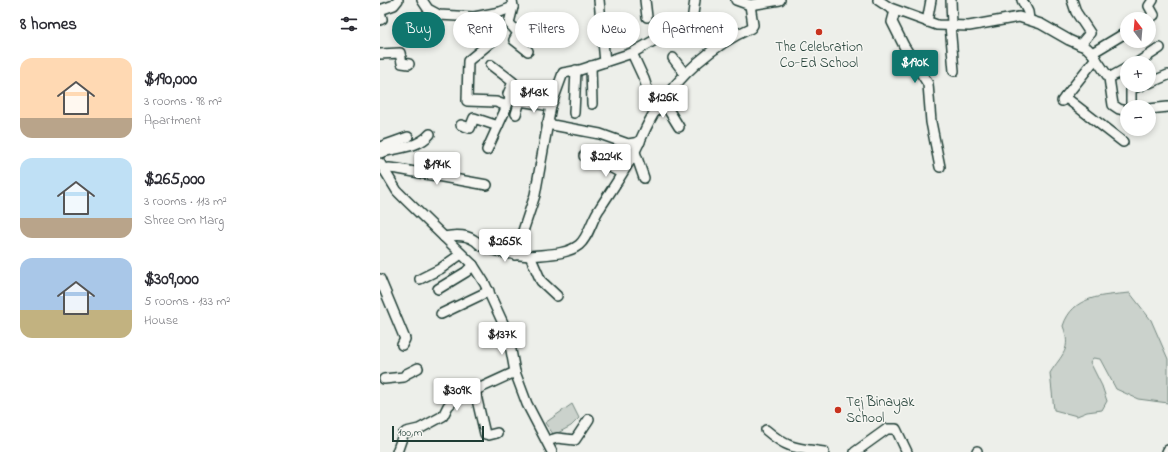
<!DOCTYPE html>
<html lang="en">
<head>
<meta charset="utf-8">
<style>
  :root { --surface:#fff; --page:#f2f2f3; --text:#2b2b33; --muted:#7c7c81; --accent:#0f766e }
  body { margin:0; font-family:"Indie Flower",sans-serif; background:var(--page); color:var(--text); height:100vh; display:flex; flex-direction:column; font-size:15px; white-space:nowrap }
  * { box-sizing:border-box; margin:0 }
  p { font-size:13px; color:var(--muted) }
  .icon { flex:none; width:22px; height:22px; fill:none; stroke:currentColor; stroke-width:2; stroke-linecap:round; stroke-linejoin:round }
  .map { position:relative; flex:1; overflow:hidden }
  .side { display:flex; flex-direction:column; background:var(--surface); width:380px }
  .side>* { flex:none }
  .hud { position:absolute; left:12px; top:12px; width:380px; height:36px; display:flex; gap:8px }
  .needle { width:26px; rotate:344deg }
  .fabs { position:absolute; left:740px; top:12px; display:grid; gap:8px }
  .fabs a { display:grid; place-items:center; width:36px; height:36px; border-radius:50%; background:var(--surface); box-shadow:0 2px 6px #0003; font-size:20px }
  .scale { position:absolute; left:12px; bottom:10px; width:92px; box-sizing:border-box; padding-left:4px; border:2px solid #1f3d34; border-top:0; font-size:11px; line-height:14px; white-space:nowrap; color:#1f3d34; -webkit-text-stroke:3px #f6f6f2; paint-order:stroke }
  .price { position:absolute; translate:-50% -34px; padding:0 9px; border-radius:4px; background:#fff; color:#222; font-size:13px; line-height:26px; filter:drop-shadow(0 1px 2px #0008) }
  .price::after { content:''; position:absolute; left:50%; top:24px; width:12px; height:9px; margin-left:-6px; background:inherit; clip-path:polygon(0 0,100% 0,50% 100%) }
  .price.active { background:var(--accent); color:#fff }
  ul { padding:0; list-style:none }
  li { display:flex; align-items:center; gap:12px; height:100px; padding:0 20px }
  li span { display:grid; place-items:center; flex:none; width:112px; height:80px; border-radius:12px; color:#555 }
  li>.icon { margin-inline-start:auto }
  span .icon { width:48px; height:48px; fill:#fffc; stroke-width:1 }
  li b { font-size:17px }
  h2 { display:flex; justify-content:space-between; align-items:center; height:48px; padding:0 20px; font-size:17px }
  .pill { padding:0 14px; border-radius:18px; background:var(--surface); box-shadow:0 2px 6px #0003; font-size:14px; line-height:36px }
  .pill.active { background:var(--accent); color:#fff }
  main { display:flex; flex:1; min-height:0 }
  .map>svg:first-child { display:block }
  .green { fill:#cbd2cc; stroke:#758880 }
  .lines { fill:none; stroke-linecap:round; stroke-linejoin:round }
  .minor-casing { stroke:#1f3d34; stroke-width:12 }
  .minor { stroke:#f6f6f2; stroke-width:9 }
  .poi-dot { fill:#c8321e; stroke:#f6f6f2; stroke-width:1.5 }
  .labels { text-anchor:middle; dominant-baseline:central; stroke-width:3; stroke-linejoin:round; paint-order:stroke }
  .poi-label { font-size:14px; fill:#1f3d34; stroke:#f6f6f2 }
</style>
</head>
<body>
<main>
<section class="side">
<h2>8 homes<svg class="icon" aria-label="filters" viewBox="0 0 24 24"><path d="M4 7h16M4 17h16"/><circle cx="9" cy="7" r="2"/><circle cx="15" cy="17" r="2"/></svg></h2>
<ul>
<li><span style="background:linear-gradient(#ffd9b3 75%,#b9a48a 0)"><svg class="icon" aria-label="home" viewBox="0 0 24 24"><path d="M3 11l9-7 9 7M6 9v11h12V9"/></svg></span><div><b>$190,000</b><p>3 rooms · 98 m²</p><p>Apartment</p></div></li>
<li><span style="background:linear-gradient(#bfe0f5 75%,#b9a48a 0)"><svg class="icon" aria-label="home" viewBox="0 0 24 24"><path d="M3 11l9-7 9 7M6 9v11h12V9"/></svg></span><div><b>$265,000</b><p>3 rooms · 113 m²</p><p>Shree Om Marg</p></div></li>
<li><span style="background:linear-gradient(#a9c7e8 65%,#c2b280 0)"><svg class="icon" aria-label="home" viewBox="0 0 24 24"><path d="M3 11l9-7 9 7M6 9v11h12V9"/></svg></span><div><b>$309,000</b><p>5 rooms · 133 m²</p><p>House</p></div></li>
</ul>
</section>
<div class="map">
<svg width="788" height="452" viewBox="0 0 788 452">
  <rect width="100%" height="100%" fill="#edefea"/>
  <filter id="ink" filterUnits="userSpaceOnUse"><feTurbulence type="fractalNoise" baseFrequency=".025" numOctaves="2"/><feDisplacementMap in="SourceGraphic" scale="8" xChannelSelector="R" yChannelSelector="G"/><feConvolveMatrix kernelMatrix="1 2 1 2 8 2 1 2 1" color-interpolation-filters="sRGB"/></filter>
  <g filter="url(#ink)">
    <g class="green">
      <path d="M750,293L771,320L788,359V403L758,399L736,389L720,359L713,358L710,362L722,386L727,401L722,410L707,412L697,416L674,410L670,373C682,354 692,350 683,326C693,295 722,296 750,293Z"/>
      <polygon points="192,404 199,418 191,426 174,435 165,423"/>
    </g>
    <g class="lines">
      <g class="minor-casing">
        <g id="minor">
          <polyline points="42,0 48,9 59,15 94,17"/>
          <polyline points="132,0 133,7 129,23 138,33 134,40 148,51"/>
          <polyline points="219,0 225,62"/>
          <polyline points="265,0 267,17"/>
          <polyline points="356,0 370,5 400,0"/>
          <polyline points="498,0 510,8 557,25 589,26 639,17 661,24 689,40 707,48 712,53 729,78 733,105 739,109 747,111"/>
          <polyline points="571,0 572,25"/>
          <polyline points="642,0 648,12 649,19"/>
          <polyline points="692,0 696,12 710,33 700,45"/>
          <polyline points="0,10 14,5 18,0"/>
          <polyline points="515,11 512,22 524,46 548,84 551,122 560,167"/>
          <polyline points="0,12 2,19 0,20"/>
          <polyline points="768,19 774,15 769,6 773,0"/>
          <polyline points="547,22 551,0"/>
          <polyline points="570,25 574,71"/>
          <polyline points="91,33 99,23"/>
          <polyline points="252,53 264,79 275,112"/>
          <polyline points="712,53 747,32"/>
          <polyline points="0,54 20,53 22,63 29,64"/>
          <polyline points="293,58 305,74"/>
          <polyline points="757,63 780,48"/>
          <polyline points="111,65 133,82 128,94 131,98"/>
          <polyline points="211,66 212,104"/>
          <polyline points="729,78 747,68"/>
          <polyline points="769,83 788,75"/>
          <polyline points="685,97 743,142"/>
          <polyline points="140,101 171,106"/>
          <polyline points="283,101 299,127"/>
          <polyline points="682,101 716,58"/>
          <polyline points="128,103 131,98 140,101 136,114"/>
          <polyline points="751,107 751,89 762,85"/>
          <polyline points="769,109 788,107"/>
          <polyline points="194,113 196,70"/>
          <polyline points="167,124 220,134 248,144 260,142"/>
          <polyline points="81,125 90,128 94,118 118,126"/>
          <polyline points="0,147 28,137"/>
          <polyline points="107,150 127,106 116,102 87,101 88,61 116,38 94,17 120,12 133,7"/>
          <polyline points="255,152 264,178"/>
          <path d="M0,153C17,147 37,149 50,134"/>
          <polyline points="204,156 219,161 241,173"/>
          <polyline points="0,163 17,191 26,200 93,265 105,284 128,334 135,372 147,404 172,452"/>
          <polyline points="5,171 9,168 18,169 107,185"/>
          <path d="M64,237C74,235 85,234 94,240C98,242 99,246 104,247C118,252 134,255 150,256L161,281L177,296"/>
          <polyline points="135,255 155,195 171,106 183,73 200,70 252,53 275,40 295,26 307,25 312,21 315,0"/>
          <path d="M150,256C166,254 186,255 199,245C209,237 212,218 220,208C232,189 245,171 255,151C262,138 267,123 276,110C299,76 332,45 371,28L373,25L370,5"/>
          <polyline points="0,279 25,339 22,345"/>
          <polyline points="40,279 60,269 81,254"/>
          <polyline points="58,289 86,272 93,265"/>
          <polyline points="61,314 109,291"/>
          <polyline points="4,379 24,377 26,374 38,368"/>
          <polyline points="95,391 105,434 109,435 117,433"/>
          <path d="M386,430C408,449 416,448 444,452"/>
          <polyline points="167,441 177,438 195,440 209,419"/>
          <polyline points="597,451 597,452"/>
          <polyline points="17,452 23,435 26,432 39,429 63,416 68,406 74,400 135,372"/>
          <polyline points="475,452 507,429 516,429 527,452"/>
          <polyline points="787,452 788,450"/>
        </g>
      </g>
      <use href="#minor" class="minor"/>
    </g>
  </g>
  <g class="poi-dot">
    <circle cx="439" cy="32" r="4"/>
    <circle cx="458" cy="410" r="4"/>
  </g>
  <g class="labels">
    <g class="poi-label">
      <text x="439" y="47">The Celebration<tspan x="439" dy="16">Co-Ed School</tspan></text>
      <text x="466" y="402" text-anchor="start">Tej Binayak<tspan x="466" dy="16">School</tspan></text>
    </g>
  </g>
</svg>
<div class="fabs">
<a><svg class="needle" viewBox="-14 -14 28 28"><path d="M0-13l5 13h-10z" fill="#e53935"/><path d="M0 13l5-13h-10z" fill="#7c7c81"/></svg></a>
<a>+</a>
<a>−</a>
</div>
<div class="scale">100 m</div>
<b class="price active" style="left:535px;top:84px">$190K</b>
<b class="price" style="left:154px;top:114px">$143K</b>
<b class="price" style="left:283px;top:119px">$126K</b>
<b class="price" style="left:226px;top:178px">$224K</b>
<b class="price" style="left:57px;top:186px">$194K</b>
<b class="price" style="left:125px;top:263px">$265K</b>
<b class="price" style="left:122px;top:356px">$137K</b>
<b class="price" style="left:77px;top:412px">$309K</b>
<div class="hud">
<a class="pill active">Buy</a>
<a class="pill">Rent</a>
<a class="pill">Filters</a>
<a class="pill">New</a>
<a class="pill">Apartment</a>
</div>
</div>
</main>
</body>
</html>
